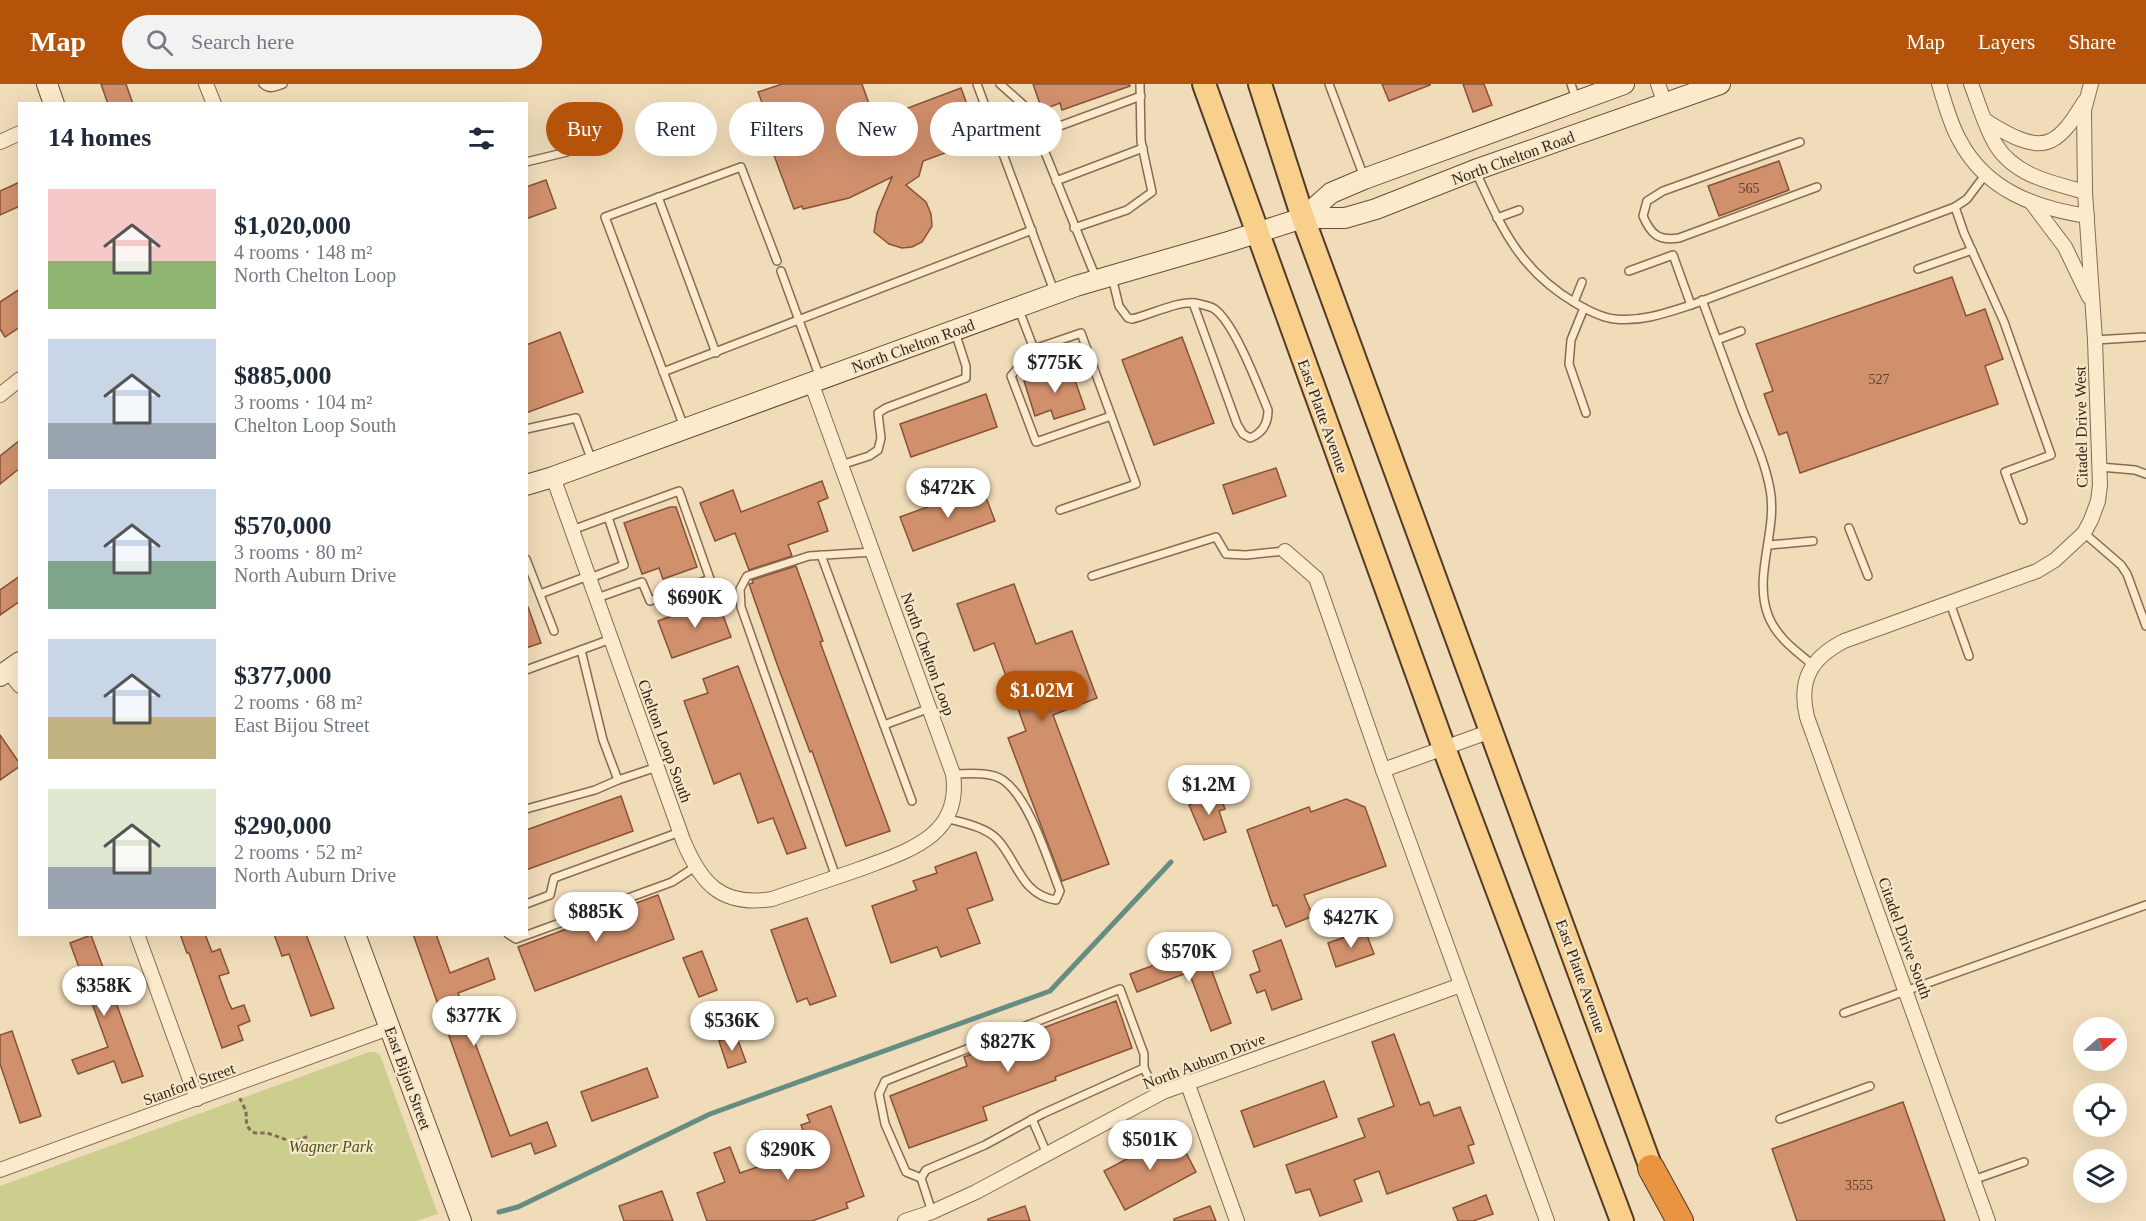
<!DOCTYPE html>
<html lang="en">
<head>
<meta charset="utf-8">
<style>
  :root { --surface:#fff; --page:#f2f2f3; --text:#1f2937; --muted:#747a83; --accent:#b45309 }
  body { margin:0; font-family:Georgia,serif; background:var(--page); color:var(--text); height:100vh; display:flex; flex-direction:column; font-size:22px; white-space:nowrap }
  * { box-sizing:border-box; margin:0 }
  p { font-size:20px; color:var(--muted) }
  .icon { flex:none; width:33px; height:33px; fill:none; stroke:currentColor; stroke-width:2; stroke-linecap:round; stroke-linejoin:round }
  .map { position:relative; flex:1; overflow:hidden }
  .drawer { position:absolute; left:18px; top:18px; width:510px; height:834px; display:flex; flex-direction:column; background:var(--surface); border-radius:0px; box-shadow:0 6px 24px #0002 }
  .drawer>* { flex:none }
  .top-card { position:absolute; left:546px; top:18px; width:570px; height:54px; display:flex; gap:12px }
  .needle { width:39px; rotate:70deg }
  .fabs { position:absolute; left:2073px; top:933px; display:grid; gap:12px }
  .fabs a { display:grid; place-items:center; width:54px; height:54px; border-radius:50%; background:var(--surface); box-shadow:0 6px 24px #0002; font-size:30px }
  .price { position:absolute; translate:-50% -51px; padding:0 14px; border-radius:21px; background:#fff; color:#222; font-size:20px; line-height:39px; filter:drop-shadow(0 2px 3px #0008) }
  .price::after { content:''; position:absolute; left:50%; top:36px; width:18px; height:14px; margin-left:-9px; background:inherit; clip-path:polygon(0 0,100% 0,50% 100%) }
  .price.current { background:var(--accent); color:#fff }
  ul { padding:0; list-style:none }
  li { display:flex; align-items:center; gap:18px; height:150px; padding:0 30px }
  li span { display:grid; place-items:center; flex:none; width:168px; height:120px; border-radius:0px; color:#555 }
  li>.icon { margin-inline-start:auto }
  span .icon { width:72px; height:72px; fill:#fffc; stroke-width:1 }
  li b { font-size:26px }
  h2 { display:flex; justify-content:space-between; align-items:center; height:72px; padding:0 30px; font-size:26px }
  .pill { padding:0 21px; border-radius:27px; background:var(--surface); box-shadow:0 6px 24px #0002; font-size:21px; line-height:54px }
  .pill.current { background:var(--accent); color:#fff }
  header { display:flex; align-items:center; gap:36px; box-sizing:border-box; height:84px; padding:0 30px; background:var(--accent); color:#fff }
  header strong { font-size:28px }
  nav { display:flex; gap:33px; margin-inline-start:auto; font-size:21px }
  .search { width:420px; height:54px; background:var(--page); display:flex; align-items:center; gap:15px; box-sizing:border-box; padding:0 21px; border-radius:33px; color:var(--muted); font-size:22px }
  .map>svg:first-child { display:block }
  .green { fill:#cbce8d }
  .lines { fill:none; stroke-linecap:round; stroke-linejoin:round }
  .stream { stroke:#668d81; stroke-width:5 }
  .building { fill:#d1906c; stroke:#885237; stroke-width:1.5 }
  .lane-casing { stroke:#876c53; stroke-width:10 }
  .street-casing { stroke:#876c53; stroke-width:16 }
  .secondary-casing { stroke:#694d36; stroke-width:22 }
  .primary-casing { stroke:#543a28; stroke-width:26 }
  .highway-casing { stroke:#543a28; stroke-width:28 }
  .path { stroke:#876c53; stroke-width:3; stroke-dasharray:4.5 3; stroke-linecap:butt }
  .lane { stroke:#fbeacc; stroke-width:7 }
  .street { stroke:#fbeacc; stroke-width:14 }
  .secondary { stroke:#fbeacc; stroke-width:20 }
  .primary { stroke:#f8d08c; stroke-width:22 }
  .highway { stroke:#e89441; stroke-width:26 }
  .labels { text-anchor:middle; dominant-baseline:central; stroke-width:4.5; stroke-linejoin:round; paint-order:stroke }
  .number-label { font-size:14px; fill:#5c402e }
  .street-label { font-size:16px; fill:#352519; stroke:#f7e7c9 }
  .park-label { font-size:16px; font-style:italic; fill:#49531e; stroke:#f7e7c9 }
</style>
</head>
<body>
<header>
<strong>Map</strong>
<div class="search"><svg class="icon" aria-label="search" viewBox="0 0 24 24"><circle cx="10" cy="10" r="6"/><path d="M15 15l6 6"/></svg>Search here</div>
<nav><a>Map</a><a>Layers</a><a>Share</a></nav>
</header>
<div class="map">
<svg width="2146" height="1137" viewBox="0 0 2146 1137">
  <rect width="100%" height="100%" fill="#f0dcb9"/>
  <polygon class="green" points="369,968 375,968 380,971 438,1130 416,1137 0,1137 0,1102"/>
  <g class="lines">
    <polyline class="stream" points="499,1128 518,1123 710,1030 1050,907 1171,778"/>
  </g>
  <g class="building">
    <polygon points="101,0 126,0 133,20 108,20"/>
    <polygon points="782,0 862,0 873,31 884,33 961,4 980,56 923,77 919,92 906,101 926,118 931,130 932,142 922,158 912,163 902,164 889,160 874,148 877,129 892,93 849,114 803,125 802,122 794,125 772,66 768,68 757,39 768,35 758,8"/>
    <polygon points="1033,0 1129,0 1130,2 1062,26 1060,19 1042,26"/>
    <polygon points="1382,0 1430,0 1430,1 1389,17"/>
    <polygon points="1463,0 1484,0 1492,21 1473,28"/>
    <polygon points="1779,77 1789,106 1719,132 1708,102"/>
    <polygon points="546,96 556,124 526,135 526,103"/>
    <polygon points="20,98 20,122 0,131 0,107"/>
    <polygon points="1952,193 1966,232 1985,225 2003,275 1985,282 1998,320 1800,389 1787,348 1779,351 1764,310 1773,307 1756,260"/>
    <polygon points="20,205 20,243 5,253 0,245 0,218"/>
    <polygon points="560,248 583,308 526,329 526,261"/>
    <polygon points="1182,253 1214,339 1154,361 1122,276"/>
    <polygon points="1070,282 1085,325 1054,335 1051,326 1035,332 1024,297"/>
    <polygon points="986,310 997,343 911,373 900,340"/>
    <polygon points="20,356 20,384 0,400 0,372"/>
    <polygon points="1276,384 1286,412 1233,430 1223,401"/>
    <polygon points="822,397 828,414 818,418 828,447 788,461 792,472 749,486 735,449 715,457 700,419 733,406 741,428"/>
    <polygon points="982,403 995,437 913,467 900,433"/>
    <polygon points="670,423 676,423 697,483 663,495 659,484 642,490 624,439"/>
    <polygon points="796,482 823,557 820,558 890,747 846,762 812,667 810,668 777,580 749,500 753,499 752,496"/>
    <polygon points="20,492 20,517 0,531 0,506"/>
    <polygon points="1014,500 1036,560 1072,547 1097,614 1053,631 1109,780 1062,797 1008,654 1026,647 994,559 974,567 957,520"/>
    <polygon points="717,515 731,553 672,574 658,537"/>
    <polygon points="526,523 528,523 541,559 526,564"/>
    <polygon points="738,582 806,764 787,770 773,734 758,739 740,689 714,700 684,617 708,609 703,595"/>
    <polygon points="0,651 20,680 20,682 0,696"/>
    <polygon points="1219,709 1225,725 1219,727 1226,748 1204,756 1189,721"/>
    <polygon points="621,712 633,747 526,786 526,746"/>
    <polygon points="1346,715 1365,723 1386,782 1304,811 1313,832 1286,843 1277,821 1273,822 1247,746 1309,723 1311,728"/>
    <polygon points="976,768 993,816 967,825 980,859 941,873 937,863 891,879 872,822 917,806 913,797 937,789 935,783"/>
    <polygon points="658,811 674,855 535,907 518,863"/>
    <polygon points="807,834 836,912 810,921 807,914 797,918 771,846"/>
    <polygon points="1365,846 1374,870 1336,883 1328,859"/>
    <polygon points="180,850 205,850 212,868 220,865 229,889 219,892 228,917 232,925 244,921 250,937 238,942 243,956 222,964 189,869 187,869"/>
    <polygon points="274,850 306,850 334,924 311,932 289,870 282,872"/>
    <polygon points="413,850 436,850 450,889 488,874 495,895 458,909 465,926 463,927 510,1052 547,1038 556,1062 535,1070 531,1059 492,1073"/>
    <polygon points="91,851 143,992 122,999 114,977 78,990 72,976 108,963 70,859"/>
    <polygon points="1281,856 1302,915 1272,926 1265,906 1257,909 1250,891 1260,887 1253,867"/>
    <polygon points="1203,863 1231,939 1211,947 1189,888 1137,908 1130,890"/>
    <polygon points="702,867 717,906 699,913 683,874"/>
    <polygon points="1116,917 1132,964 1055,993 1056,996 983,1023 987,1036 909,1064 890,1012 967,982 964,973"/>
    <polygon points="12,947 41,1032 20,1039 0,980 0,951"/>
    <polygon points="1394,950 1420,1021 1429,1018 1434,1032 1460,1023 1474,1060 1468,1062 1474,1079 1387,1110 1379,1087 1354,1096 1362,1117 1320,1132 1310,1105 1296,1109 1286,1081 1365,1053 1358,1035 1394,1022 1372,958"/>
    <polygon points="736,951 746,978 728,984 719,957"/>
    <polygon points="647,984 658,1013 592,1037 581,1008"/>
    <polygon points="1324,997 1337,1033 1254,1063 1241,1027"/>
    <polygon points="1903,1018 1945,1137 1797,1137 1772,1065"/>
    <polygon points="831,1022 864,1112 846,1119 848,1124 812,1137 707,1137 697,1109 725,1098 714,1069 730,1063 740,1089 810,1065 801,1041 810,1038 807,1031"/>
    <polygon points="1176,1049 1196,1088 1125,1126 1104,1087"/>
    <polygon points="662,1107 673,1137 624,1137 619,1122"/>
    <polygon points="1486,1111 1493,1130 1473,1137 1458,1137 1453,1124"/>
    <polygon points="1025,1122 1030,1137 988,1137 988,1135"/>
    <polygon points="1210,1122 1216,1137 1174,1137 1174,1135"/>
  </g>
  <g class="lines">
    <g class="lane-casing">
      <g id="lane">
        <path d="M263,0C270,6 275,3 283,0"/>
        <polyline points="977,0 1054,207"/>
        <polyline points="1000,0 1027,24 1096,194"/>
        <polyline points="1329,0 1364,93"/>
        <polyline points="1571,0 1576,15"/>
        <polyline points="1038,50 1141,12"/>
        <path d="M1800,58L1663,107L1647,117L1643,132C1651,151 1659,157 1679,154L1817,103"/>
        <polyline points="526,78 567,68"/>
        <path d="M1476,88C1502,145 1520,187 1577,220C1589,227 1602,234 1615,235C1641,238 1666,229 1691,221L1955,123"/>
        <polyline points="1985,91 1967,115 1955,123 1964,149 2004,238 2051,371 2005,388 2023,436"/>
        <polyline points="1056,97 1143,64"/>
        <polyline points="658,113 716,269"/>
        <polyline points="1497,134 1519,126"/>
        <polyline points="1074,144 1127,126 1152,108 1141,57 1140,0"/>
        <polyline points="1918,185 1972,166"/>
        <polyline points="781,187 820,294"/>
        <polyline points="1629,187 1673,171 1691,221"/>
        <path d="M1112,193L1119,222L1128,234L1132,235C1150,231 1177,217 1195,219C1200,220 1208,222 1213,224C1234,237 1258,302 1268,326C1268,339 1263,349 1250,354L1243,350L1237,340L1193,219"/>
        <path d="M1702,216C1716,253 1729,290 1743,327C1753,352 1765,378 1770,405C1778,446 1753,491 1768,531C1776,553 1796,567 1813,581"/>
        <polyline points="1574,218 1582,198"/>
        <polyline points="1584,224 1571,256 1569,280 1586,329"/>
        <polyline points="1019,226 1034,265 1081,249 1136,400 1060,426"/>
        <polyline points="1717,256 1741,247"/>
        <polyline points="2095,256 2144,253"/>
        <polyline points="1034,265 1011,292 1036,358 1111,332"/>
        <polyline points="663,288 1032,146"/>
        <polyline points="684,343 605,133 741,83 777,177"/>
        <polyline points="526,345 576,334 592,377"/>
        <polyline points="841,381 869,372 878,366 881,354 878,329 886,324 966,294 966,282 955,248"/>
        <polyline points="2100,383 2135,386 2146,390"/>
        <polyline points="1849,444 1868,492"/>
        <polyline points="572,446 679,407 710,495 650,517 642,498 597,514"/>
        <polyline points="2084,449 2121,481 2127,490 2146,542"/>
        <polyline points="1769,461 1813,457"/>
        <polyline points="821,471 912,717"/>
        <polyline points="526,475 554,547"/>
        <polyline points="1092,492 1216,453 1226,470 1246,471 1285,467"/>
        <polyline points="590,494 624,481 608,433"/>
        <polyline points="540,510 588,492"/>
        <polyline points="1950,519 1969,572"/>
        <polyline points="611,555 581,566 603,656 618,696 657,683"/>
        <polyline points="526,586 581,566"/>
        <polyline points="884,641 930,624"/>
        <polyline points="526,725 595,706 618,696"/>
        <path d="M946,734C962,739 984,742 997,755C1017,776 1021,811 1056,816L1060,807C1048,777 1030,715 1003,696C990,687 968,690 953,690"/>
        <polyline points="836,793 741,523 740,505 747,492 809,472 873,468"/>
        <polyline points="526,820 550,811 554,794 680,748"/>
        <polyline points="508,850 516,855 672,798 695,783"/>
        <polyline points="1844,929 2146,821"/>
        <polyline points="1032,1035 1047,1070"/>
        <polyline points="1780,1035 1870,1002"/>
        <polyline points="921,1094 906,1088 885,1040 879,1010 885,997 1120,905 1144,970 1144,984"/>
        <polyline points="1973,1096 2024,1078"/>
        <polyline points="932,1128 921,1094 926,1086 985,1061 1042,1030 1144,984 1157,1011"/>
      </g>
    </g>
    <g class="street-casing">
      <g id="street">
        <polyline points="206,0 214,20"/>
        <polyline points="1658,0 1665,20"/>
        <path d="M1939,0C1945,19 1950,40 1960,57C1986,106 2035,124 2087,132"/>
        <path d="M1971,0C1979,20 1985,43 1996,61C2015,92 2053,99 2085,108"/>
        <path d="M1986,37C2002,47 2033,67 2052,56C2067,48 2076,30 2085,17"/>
        <polyline points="0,58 20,49"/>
        <polyline points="2031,118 2065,163 2089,213"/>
        <polyline points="0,311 20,295"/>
        <path d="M553,393L683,756C701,800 722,823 772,815C801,805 831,795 860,785C907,767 962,753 953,690L811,298"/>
        <polyline points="1285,467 1316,494 1383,686 1491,647"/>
        <polyline points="8,587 20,602"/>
        <polyline points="1383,686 1547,1137"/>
        <polyline points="137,850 197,1015"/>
        <polyline points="1187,998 1237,1137"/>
        <polyline points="0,1086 389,944"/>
        <polyline points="905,1137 932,1128 976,1108 1163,1008 1461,901"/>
        <path d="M1988,1137L1807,633C1798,596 1811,574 1844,557L2037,487L2055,476L2084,449L2091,436L2098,417L2100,401L2095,256L2085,108L2084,26L2091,0"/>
      </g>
    </g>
    <g class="secondary-casing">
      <g id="secondary">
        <polyline points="47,0 54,20"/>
        <polyline points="1303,134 1331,109 1364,95 1624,0"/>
        <polyline points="526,401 553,393 1076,202 1228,158 1303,134 1345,134 1376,125 1475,86 1720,0"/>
        <polyline points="0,592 20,578"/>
        <polyline points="355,850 461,1137"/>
      </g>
    </g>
    <g class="primary-casing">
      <g id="primary">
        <polyline points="1204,0 1444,664 1622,1137"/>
        <polyline points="1260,0 1303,134 1651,1084"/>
      </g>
    </g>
    <g class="highway-casing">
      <polyline id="highway" points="1651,1084 1680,1137"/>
    </g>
    <path class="path" d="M240,1014C241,1018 245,1024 246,1028C247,1038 244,1043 255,1049H267L293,1058L309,1052"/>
    <use href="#lane" class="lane"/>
    <use href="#street" class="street"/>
    <use href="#secondary" class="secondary"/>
    <use href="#primary" class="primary"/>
    <use href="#highway" class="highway"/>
  </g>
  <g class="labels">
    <g class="number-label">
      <text x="1749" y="104">565</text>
      <text x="1879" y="295">527</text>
      <text x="1859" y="1101">3555</text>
    </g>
    <g class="street-label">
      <text transform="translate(1513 74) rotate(-20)">North Chelton Road</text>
      <text transform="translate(913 262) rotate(-20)">North Chelton Road</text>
      <text transform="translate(1323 332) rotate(70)">East Platte Avenue</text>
      <text transform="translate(2081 343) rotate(-91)">Citadel Drive West</text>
      <text transform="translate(928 570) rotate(70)">North Chelton Loop</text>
      <text transform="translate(665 657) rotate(70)">Chelton Loop South</text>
      <text transform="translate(1905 854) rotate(70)">Citadel Drive South</text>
      <text transform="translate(1581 892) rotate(70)">East Platte Avenue</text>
      <text transform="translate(1204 977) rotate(-21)">North Auburn Drive</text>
      <text transform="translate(408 994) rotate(70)">East Bijou Street</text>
      <text transform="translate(189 1000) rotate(-20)">Stanford Street</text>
    </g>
    <g class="park-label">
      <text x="331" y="1062">Wagner Park</text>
    </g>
  </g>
</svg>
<div class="fabs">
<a><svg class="needle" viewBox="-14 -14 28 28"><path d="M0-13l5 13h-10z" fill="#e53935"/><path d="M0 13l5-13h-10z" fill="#747a83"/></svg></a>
<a><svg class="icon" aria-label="locate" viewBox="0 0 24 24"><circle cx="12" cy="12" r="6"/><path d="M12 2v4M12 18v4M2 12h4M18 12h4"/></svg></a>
<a><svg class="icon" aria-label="layers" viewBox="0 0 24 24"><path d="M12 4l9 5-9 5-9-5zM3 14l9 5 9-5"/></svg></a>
</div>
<b class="price" style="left:1055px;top:310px">$775K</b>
<b class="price" style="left:948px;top:435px">$472K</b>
<b class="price" style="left:695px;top:545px">$690K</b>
<b class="price current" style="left:1042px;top:638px">$1.02M</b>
<b class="price" style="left:1209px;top:732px">$1.2M</b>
<b class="price" style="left:596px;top:859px">$885K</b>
<b class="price" style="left:1351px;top:865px">$427K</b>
<b class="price" style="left:1189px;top:899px">$570K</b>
<b class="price" style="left:104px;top:933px">$358K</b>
<b class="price" style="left:474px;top:963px">$377K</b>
<b class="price" style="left:732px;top:968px">$536K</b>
<b class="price" style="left:1008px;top:989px">$827K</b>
<b class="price" style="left:1150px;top:1087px">$501K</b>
<b class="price" style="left:788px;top:1097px">$290K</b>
<div class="top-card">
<a class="pill current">Buy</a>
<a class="pill">Rent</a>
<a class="pill">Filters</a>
<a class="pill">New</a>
<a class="pill">Apartment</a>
</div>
<section class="drawer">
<h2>14 homes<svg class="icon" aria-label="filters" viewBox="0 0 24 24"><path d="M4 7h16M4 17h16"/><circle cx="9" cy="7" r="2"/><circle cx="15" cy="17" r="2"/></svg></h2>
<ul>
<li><span style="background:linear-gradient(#f6c9c9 60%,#8fb573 0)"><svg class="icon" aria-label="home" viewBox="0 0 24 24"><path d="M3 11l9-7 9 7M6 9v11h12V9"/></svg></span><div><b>$1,020,000</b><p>4 rooms · 148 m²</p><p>North Chelton Loop</p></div></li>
<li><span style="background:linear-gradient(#c9d6e8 70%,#9aa5b1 0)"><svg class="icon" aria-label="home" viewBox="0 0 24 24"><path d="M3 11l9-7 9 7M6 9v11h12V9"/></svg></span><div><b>$885,000</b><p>3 rooms · 104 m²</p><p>Chelton Loop South</p></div></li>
<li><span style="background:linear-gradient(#c9d6e8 60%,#7fa58c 0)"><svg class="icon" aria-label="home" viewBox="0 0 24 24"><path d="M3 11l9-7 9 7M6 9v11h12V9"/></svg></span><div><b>$570,000</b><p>3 rooms · 80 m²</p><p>North Auburn Drive</p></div></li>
<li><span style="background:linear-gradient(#c9d6e8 65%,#c2b280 0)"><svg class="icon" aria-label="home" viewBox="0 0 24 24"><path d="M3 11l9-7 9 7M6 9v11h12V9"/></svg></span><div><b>$377,000</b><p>2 rooms · 68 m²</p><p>East Bijou Street</p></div></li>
<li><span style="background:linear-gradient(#dfe7d0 65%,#9aa5b1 0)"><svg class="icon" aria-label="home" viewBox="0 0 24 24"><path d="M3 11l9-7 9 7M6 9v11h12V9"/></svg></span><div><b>$290,000</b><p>2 rooms · 52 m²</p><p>North Auburn Drive</p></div></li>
</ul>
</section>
</div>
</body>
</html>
